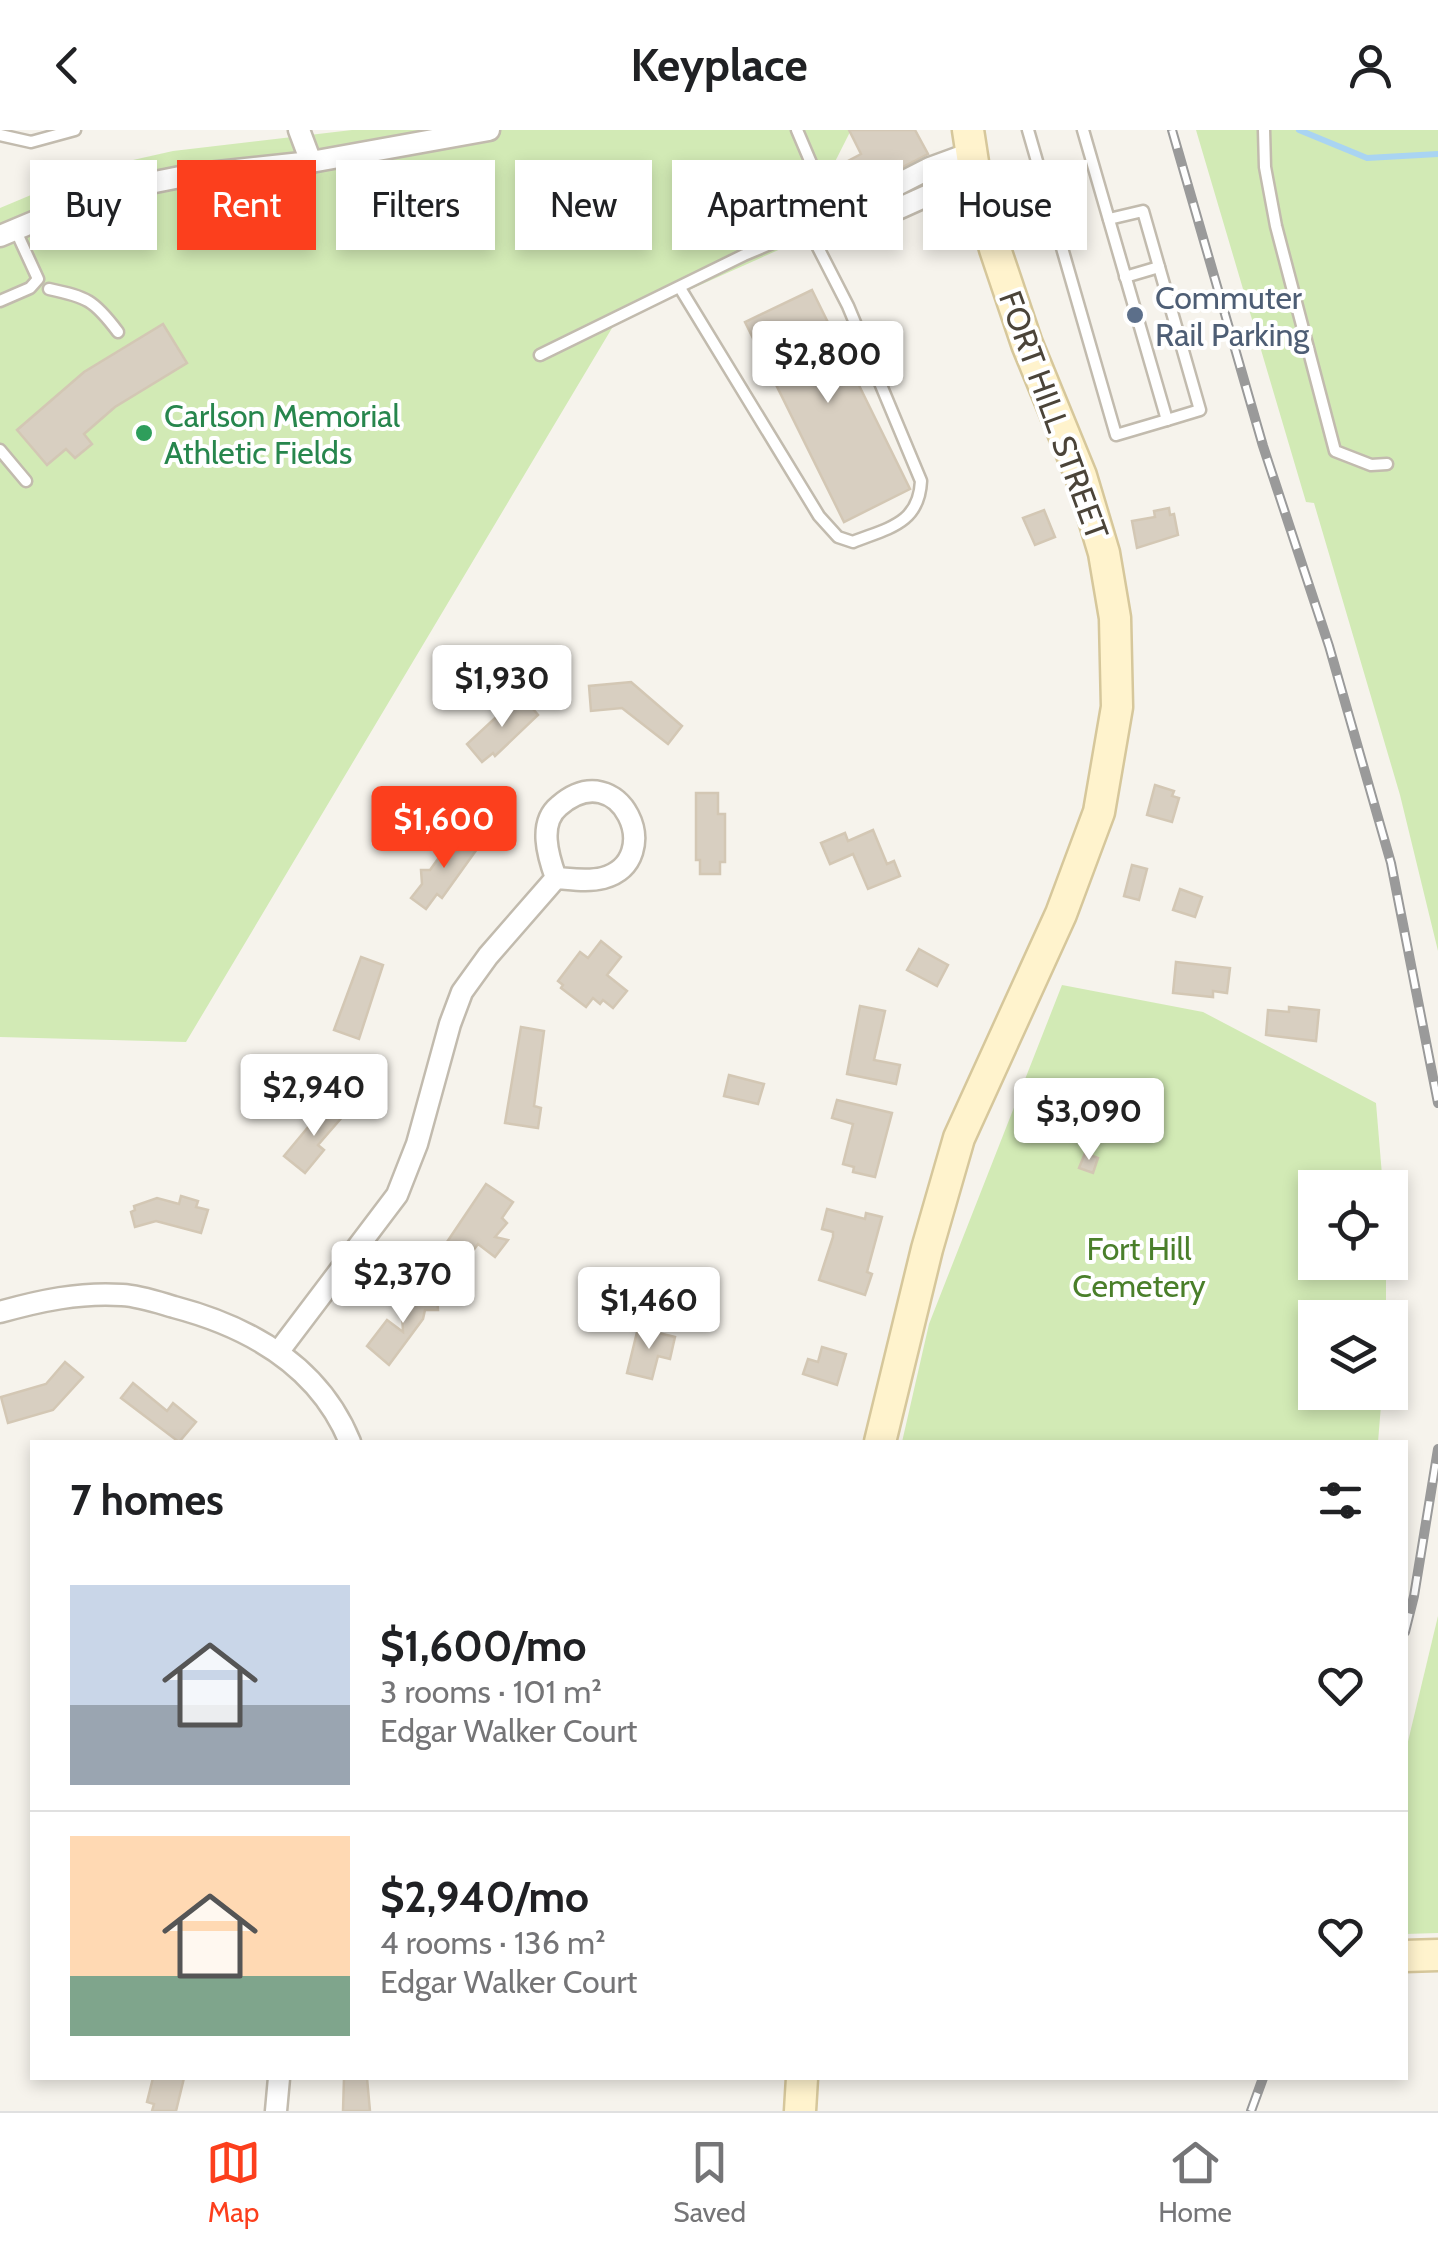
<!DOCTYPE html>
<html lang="en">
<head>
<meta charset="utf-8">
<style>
  :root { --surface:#fff; --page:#f6f6f6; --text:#202124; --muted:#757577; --line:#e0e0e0; --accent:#fc3f1d }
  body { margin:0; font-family:Cabin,sans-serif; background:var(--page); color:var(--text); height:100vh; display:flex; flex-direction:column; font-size:38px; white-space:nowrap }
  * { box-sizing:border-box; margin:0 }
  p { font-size:32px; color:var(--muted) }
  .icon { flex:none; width:55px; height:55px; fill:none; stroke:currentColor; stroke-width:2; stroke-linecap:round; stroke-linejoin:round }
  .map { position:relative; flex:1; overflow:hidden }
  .side { position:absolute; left:30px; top:1310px; width:1378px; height:640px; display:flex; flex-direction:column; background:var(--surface); border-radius:0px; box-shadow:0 5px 15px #0003 }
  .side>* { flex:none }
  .hud { position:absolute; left:30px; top:30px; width:1380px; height:90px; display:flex; gap:20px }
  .tools { position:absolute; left:1298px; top:1040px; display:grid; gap:20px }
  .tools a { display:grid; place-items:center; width:110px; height:110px; border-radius:0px; background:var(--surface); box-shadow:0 5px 15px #0003; font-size:50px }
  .price { position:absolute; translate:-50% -85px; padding:0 22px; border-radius:10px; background:#fff; color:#222; font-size:32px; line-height:65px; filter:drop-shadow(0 2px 5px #0008) }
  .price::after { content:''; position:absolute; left:50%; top:60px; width:30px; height:22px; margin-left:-15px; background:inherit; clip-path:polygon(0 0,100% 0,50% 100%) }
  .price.active { background:var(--accent); color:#fff }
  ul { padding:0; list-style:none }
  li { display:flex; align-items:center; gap:30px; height:250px; padding:0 40px }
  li+li { border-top:2px solid var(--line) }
  li span { display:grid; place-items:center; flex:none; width:280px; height:200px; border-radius:0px; color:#555 }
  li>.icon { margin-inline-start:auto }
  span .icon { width:120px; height:120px; fill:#fffc; stroke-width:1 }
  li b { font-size:42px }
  h2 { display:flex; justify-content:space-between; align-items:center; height:120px; padding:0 40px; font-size:42px }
  .pill { padding:0 35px; border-radius:0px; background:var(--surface); box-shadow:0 5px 15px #0003; font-size:35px; line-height:90px }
  .pill.active { background:var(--accent); color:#fff }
  header { display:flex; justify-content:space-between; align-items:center; height:130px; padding:0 40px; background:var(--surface); font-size:45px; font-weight:700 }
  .dock { display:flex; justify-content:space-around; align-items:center; height:140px; border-top:2px solid var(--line); background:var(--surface); font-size:28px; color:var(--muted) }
  .dock a { display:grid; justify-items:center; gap:5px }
  .dock .active { color:var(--accent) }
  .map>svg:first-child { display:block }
  .green { fill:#d2eab5 }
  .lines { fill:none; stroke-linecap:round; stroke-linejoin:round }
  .stream { stroke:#a9d4f2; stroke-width:6 }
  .building { fill:#d8cfc1; stroke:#d3c7b4; stroke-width:2.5 }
  .lane-casing { stroke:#c2bbae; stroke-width:15 }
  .street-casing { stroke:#c2bbae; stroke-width:25 }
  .secondary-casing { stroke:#d6c79b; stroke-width:35 }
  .lane { stroke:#fff; stroke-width:10 }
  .street { stroke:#fff; stroke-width:20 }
  .secondary { stroke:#fff3cd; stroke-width:30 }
  .rail-casing { stroke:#9a9a9a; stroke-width:10 }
  .rail { stroke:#fff; stroke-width:6; stroke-dasharray:19; stroke-linecap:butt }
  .service-dot { fill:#5c6f8a; stroke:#fff; stroke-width:4 }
  .leisure-dot { fill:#2e9e5b; stroke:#fff; stroke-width:4 }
  .labels { text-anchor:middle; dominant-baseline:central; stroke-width:8; stroke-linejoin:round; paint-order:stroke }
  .service-label { font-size:32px; fill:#4e5e75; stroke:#fff; text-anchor:start }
  .leisure-label { font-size:32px; fill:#27864d; stroke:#fff; text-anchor:start }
  .street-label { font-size:32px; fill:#4b4439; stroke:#fff }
  .park-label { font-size:32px; fill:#4a7f2a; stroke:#fff }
</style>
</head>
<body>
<header><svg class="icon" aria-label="back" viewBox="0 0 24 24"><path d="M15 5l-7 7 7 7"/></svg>Keyplace<svg class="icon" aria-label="person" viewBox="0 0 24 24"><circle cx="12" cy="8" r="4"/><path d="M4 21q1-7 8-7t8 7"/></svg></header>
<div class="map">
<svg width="1438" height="1981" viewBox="0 0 1438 1981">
  <rect width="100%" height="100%" fill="#f6f3ec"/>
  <g class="green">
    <polygon points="352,0 851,0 794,113 615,193 186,912 0,907 0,78 93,39 173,21"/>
    <polygon points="1196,0 1438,0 1438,821 1400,665 1314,373 1306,372"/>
    <polygon points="1062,855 1203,882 1376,973 1383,1057 1315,1058 1315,1132 1386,1133 1386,1187 1315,1188 1315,1262 1382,1263 1378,1312 902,1312 929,1194"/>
    <polygon points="1438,1486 1438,1803 1405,1804 1405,1624"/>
  </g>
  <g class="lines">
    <polyline class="stream" points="1299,0 1367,28 1438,24"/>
  </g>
  <g class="building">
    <polygon points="849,0 915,0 928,24 860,59 846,32 861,24"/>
    <polygon points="812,160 910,359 844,392 745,192"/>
    <polygon points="163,194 187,233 115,277 84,304 92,314 75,328 66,319 47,335 17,300 84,242"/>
    <polygon points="1169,378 1170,385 1174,384 1178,405 1137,418 1132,391 1155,387 1154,381"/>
    <polygon points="1044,380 1055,407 1035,415 1023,388"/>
    <polygon points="631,552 682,596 668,614 622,578 591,581 589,556"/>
    <polygon points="523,567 538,585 495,626 493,623 482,632 467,614 506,578 508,581"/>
    <polygon points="1155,655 1174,661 1172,666 1179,668 1172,692 1147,685"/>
    <polygon points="696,663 718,663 718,684 725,684 725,732 720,732 720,744 700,744 700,730 696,730"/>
    <polygon points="873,700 887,734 894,731 900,746 868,759 853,724 830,734 821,713 845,703 848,711"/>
    <polygon points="456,704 477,719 442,768 437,764 426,779 411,768 422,754 421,740 430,740"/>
    <polygon points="1132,735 1147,739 1139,770 1124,766"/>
    <polygon points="1180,759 1202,767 1195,787 1173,780"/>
    <polygon points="601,811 621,827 607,845 627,861 613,878 603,870 600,874 593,868 586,877 561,858 563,855 558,851 580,822 588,828"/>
    <polygon points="919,819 948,835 937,856 907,840"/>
    <polygon points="361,827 383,835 359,909 334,900"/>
    <polygon points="1176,832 1230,838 1227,863 1213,861 1213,867 1173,863"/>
    <polygon points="860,876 885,881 874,930 900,935 896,954 847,944"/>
    <polygon points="1289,877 1319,880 1316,911 1266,905 1268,880 1289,882"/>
    <polygon points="521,897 544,901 534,976 541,978 538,998 505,993"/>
    <polygon points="729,945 764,954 758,974 724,966"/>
    <polygon points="837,970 892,983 875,1047 853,1042 854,1037 843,1034 853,994 832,988"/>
    <polygon points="329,972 344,985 318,1015 324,1020 305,1043 284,1026"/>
    <polygon points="1085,1023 1098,1028 1093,1043 1079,1038"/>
    <polygon points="486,1054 513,1072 502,1088 507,1093 495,1107 508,1110 495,1127 478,1114 466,1130 445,1115"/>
    <polygon points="181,1066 198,1071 196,1077 208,1080 201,1103 156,1091 135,1097 131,1082 135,1080 134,1076 157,1068 179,1074"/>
    <polygon points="827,1079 865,1089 866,1083 882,1087 867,1142 872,1144 865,1165 819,1150 833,1107 833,1102 822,1099"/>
    <polygon points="437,1163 438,1180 425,1180 423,1189 389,1235 367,1216 387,1190 403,1202 401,1165"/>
    <polygon points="638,1198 675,1207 670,1229 658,1226 652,1249 627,1243"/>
    <polygon points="822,1217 846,1224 837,1255 803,1244 808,1229 818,1232"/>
    <polygon points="65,1232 83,1247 53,1280 8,1293 1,1267 46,1254"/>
    <polygon points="133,1253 167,1281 173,1273 196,1292 179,1312 121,1268"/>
    <polygon points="153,1948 184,1948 176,1981 152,1981 154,1974 147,1972"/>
    <polygon points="344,1948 367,1948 370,1981 343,1981"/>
  </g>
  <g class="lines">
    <g class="lane-casing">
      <g id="lane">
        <polyline points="1028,0 1116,305 1167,290 1083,0"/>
        <polyline points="1264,0 1265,37 1276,96 1335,321 1371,335 1387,334"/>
        <polyline points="0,5 31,12 75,0"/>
        <polyline points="1109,89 1143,81 1200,280 1167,290"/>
        <polyline points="1125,147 1159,137"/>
        <path d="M680,158L819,386L838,407L853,412C888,398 919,394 921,351L848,176L808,98"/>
        <path d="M49,159C87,167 94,170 118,202"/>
        <polyline points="0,171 30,158 38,149 15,99"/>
        <polyline points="540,225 744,125 834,87 797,0"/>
        <polyline points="0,320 26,351"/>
      </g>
    </g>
    <g class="street-casing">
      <g id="street">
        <polyline points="299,0 311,32"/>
        <polyline points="834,87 930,38 971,23"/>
        <polyline points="836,87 871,91 933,63 976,52"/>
        <polyline points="0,106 74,75 145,54 190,45 311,32 489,0"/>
        <path d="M0,1182C39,1171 80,1162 122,1165C140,1166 157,1172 174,1177C250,1197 319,1236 350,1312"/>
        <path d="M279,1221L397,1065L417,1014L450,894L462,862L488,826L556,748C571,749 588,752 603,748C668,730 620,623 559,676C538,693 548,726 556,748"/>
        <polyline points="276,1981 279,1948"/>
      </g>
    </g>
    <g class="secondary-casing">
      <g id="secondary">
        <polyline points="880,1312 927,1119 959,1008 1061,784 1099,682 1117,577 1115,488 1104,423 1081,346 1027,214 995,119 976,52 968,0"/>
        <polyline points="1405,1826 1438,1825"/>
        <polyline points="800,1981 802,1948"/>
      </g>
    </g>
    <use href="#lane" class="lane"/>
    <use href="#street" class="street"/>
    <use href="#secondary" class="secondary"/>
    <g class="rail-casing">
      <g id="rail">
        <polyline points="1172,0 1263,316 1329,516 1391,733 1438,973"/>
        <polyline points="1405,1502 1414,1466 1438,1319"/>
        <polyline points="1251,1981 1263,1948"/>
      </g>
    </g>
    <use href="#rail" class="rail"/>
  </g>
  <circle class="service-dot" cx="1135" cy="185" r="10"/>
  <circle class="leisure-dot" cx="144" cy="303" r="10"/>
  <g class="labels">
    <g class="service-label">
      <text x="1155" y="167">Commuter<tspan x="1155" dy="37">Rail Parking</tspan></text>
    </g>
    <g class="leisure-label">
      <text x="164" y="285">Carlson Memorial<tspan x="164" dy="37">Athletic Fields</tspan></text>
    </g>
    <g class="street-label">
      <text transform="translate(1054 285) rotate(70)">FORT HILL STREET</text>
    </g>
    <g class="park-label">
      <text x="1139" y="1118">Fort Hill<tspan x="1139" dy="37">Cemetery</tspan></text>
    </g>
  </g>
</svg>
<div class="tools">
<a><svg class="icon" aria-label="locate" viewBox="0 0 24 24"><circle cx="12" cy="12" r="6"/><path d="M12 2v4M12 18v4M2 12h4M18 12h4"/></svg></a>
<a><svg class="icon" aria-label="layers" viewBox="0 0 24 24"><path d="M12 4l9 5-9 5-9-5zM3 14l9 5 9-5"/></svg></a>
</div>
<b class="price" style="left:828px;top:276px">$2,800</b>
<b class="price" style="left:502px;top:600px">$1,930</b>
<b class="price active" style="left:444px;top:741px">$1,600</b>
<b class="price" style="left:314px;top:1009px">$2,940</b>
<b class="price" style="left:1089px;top:1033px">$3,090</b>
<b class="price" style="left:403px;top:1196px">$2,370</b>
<b class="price" style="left:649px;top:1222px">$1,460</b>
<div class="hud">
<a class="pill">Buy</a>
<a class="pill active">Rent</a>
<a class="pill">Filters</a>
<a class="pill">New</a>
<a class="pill">Apartment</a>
<a class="pill">House</a>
</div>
<section class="side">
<h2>7 homes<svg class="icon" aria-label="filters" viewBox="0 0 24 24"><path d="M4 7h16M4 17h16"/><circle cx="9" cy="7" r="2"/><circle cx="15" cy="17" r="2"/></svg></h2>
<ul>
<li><span style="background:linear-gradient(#c9d6e8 60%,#9aa5b1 0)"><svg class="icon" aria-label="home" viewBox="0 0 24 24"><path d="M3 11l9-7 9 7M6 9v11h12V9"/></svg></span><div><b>$1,600/mo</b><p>3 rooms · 101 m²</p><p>Edgar Walker Court</p></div><svg class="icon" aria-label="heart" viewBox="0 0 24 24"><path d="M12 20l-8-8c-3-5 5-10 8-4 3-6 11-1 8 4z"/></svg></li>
<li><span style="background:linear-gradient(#ffd9b3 70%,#7fa58c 0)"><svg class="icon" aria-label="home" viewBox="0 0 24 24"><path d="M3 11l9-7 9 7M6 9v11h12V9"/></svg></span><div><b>$2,940/mo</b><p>4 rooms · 136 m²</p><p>Edgar Walker Court</p></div><svg class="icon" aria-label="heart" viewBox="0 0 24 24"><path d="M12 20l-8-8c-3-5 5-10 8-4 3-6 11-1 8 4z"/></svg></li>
</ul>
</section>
</div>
<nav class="dock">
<a class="active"><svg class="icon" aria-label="map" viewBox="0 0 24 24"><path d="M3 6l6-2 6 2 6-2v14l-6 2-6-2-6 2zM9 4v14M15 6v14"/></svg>Map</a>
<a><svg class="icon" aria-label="saved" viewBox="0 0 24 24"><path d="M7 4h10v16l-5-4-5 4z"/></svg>Saved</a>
<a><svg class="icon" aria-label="home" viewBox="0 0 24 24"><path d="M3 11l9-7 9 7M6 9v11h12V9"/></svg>Home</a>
</nav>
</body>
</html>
